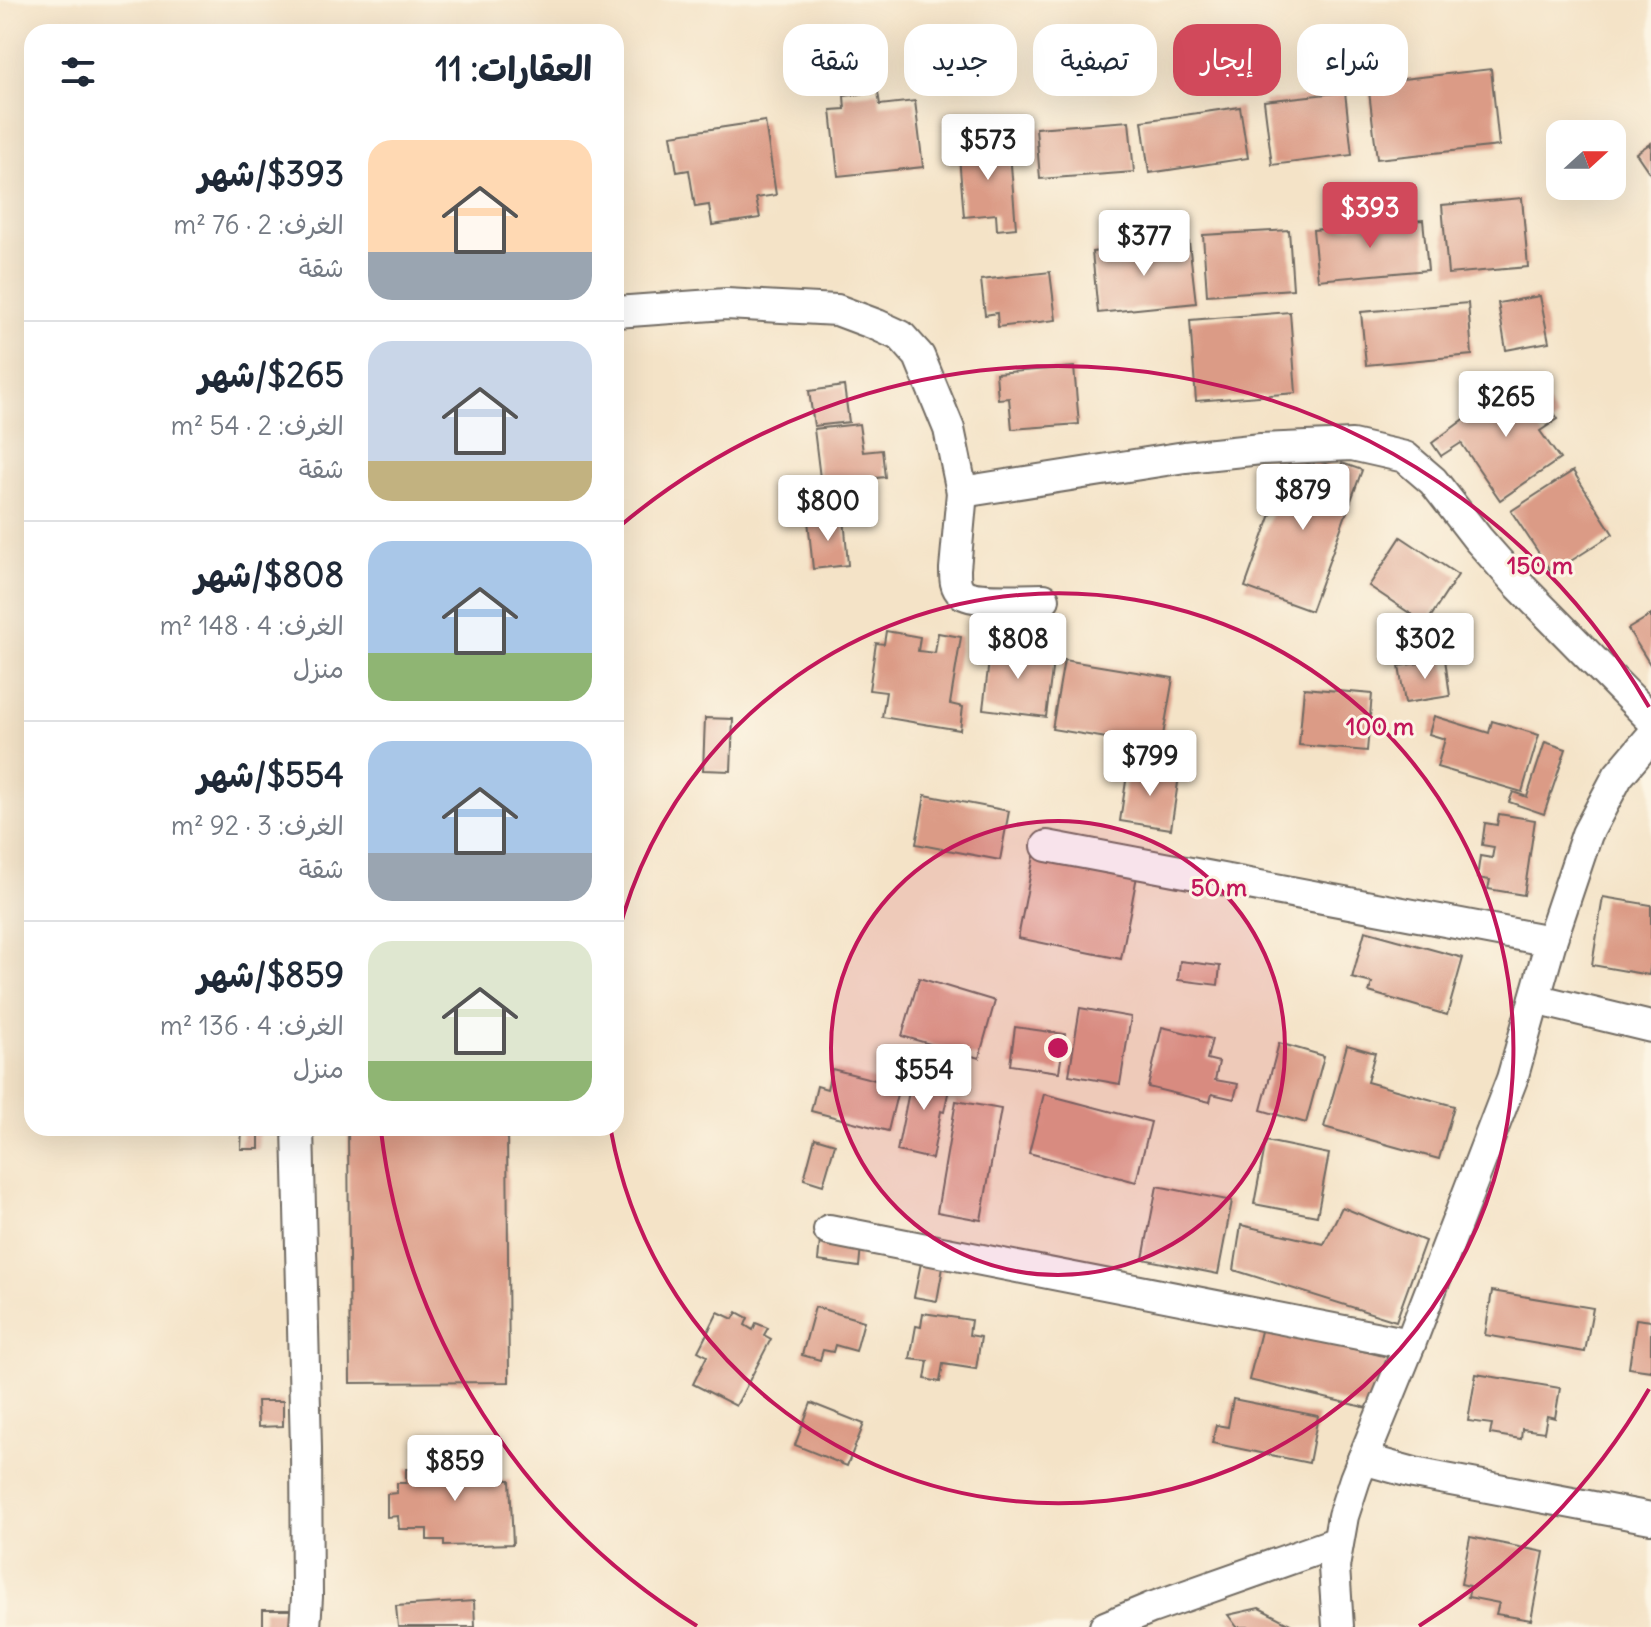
<!DOCTYPE html>
<html lang="ar">
<head>
<meta charset="utf-8">
<style>
  :root { --surface:#fff; --page:#f6f6f7; --text:#1f2937; --muted:#747a83; --line:#e0e1e3; --accent:#d1495b }
  body { margin:0; font-family:Delius,"Playpen Sans Arabic",sans-serif; background:var(--page); color:var(--text); direction:rtl; height:100vh; display:flex; flex-direction:column; font-size:30px; white-space:nowrap }
  * { box-sizing:border-box; margin:0 }
  p { font-size:26px; color:var(--muted) }
  .icon { flex:none; width:44px; height:44px; fill:none; stroke:currentColor; stroke-width:2; stroke-linecap:round; stroke-linejoin:round }
  .map { position:relative; flex:1; overflow:hidden; direction:ltr }
  .side { position:absolute; left:24px; top:24px; width:600px; height:1112px; display:flex; flex-direction:column; background:var(--surface); border-radius:24px; box-shadow:0 8px 32px #0002; direction:rtl }
  .side>* { flex:none }
  .guide { position:absolute; left:648px; top:24px; width:760px; height:72px; direction:rtl; display:flex; gap:16px }
  .needle { width:52px; rotate:69deg }
  .buttons { position:absolute; left:1546px; top:120px; display:grid; gap:16px }
  .buttons a { display:grid; place-items:center; width:80px; height:80px; border-radius:16px; background:var(--surface); box-shadow:0 8px 32px #0002; font-size:40px }
  .price { position:absolute; translate:-50% -68px; padding:0 18px; border-radius:8px; background:#fff; color:#222; font-size:26px; line-height:52px; filter:drop-shadow(0 2px 4px #0008) }
  .price::after { content:''; position:absolute; left:50%; top:48px; width:24px; height:18px; margin-left:-12px; background:inherit; clip-path:polygon(0 0,100% 0,50% 100%) }
  .price.on { background:var(--accent); color:#fff }
  ul { padding:0; list-style:none }
  li { display:flex; align-items:center; gap:24px; height:200px; padding:0 32px }
  li+li { border-top:2px solid var(--line) }
  li span { display:grid; place-items:center; flex:none; width:224px; height:160px; border-radius:24px; color:#555 }
  li>.icon { margin-inline-start:auto }
  span .icon { width:96px; height:96px; fill:#fffc; stroke-width:1 }
  li b { font-size:34px }
  h2 { display:flex; justify-content:space-between; align-items:center; height:96px; padding:0 32px; font-size:34px }
  .chip { padding:0 28px; border-radius:24px; background:var(--surface); box-shadow:0 8px 32px #0002; font-size:28px; line-height:72px }
  .chip.on { background:var(--accent); color:#fff }
  .map>svg:first-child { display:block }
  .building { fill:#db9b86 }
  .lines { fill:none; stroke-linecap:round; stroke-linejoin:round }
  .street-casing { stroke:#716b62; stroke-width:34 }
  .street { stroke:#fff; stroke-width:30 }
  .ring { fill:none; stroke:#c2185b; stroke-width:4 }
  .centre { fill:#c2185b; stroke:#fcf5e5; stroke-width:4 }
  .ring-label { font-size:24px; text-anchor:middle; font-weight:bold; fill:#c2185b; stroke:#fcf5e5; stroke-width:6; stroke-linejoin:round; paint-order:stroke }
</style>
</head>
<body>
<div class="map">
<svg width="1651" height="1627" viewBox="0 0 1651 1627">
  <rect width="100%" height="100%" fill="#fcf5e5"/>
  <filter id="ink" filterUnits="userSpaceOnUse"><feTurbulence type="fractalNoise" baseFrequency=".0125" numOctaves="2"/><feDisplacementMap in="SourceGraphic" scale="16" xChannelSelector="R" yChannelSelector="G"/><feConvolveMatrix kernelMatrix="1 2 1 2 8 2 1 2 1" color-interpolation-filters="sRGB"/></filter>
  <filter id="wash" filterUnits="userSpaceOnUse"><feTurbulence type="fractalNoise" baseFrequency=".006" numOctaves="4" result="noise"/><feDisplacementMap in="SourceGraphic" scale="32" xChannelSelector="R" yChannelSelector="G"/><feGaussianBlur stdDeviation="1.8" result="paint"/><feColorMatrix in="noise" values="0 0 0 0 0 0 0 0 0 0 0 0 0 0 0 0 0 1.4 0 .05"/><feComposite in="paint" operator="in"/></filter>
  <g filter="url(#wash)">
    <rect width="100%" height="100%" fill="#f4e3c7"/>
    <g id="blocks">
      <g class="building">
        <polygon points="1491,69 1499,146 1377,159 1368,83"/>
        <polygon points="878,92 880,105 915,101 923,167 838,176 831,110 845,109 844,96"/>
        <polygon points="1345,92 1352,155 1272,165 1264,101"/>
        <polygon points="1240,107 1248,158 1149,173 1142,121"/>
        <polygon points="765,121 776,195 756,198 760,218 712,225 709,205 695,207 689,170 677,172 671,135"/>
        <polygon points="1129,121 1134,172 1040,179 1036,128"/>
        <polygon points="1009,140 1016,228 997,230 996,214 964,217 958,144"/>
        <polygon points="1651,143 1651,175 1636,153"/>
        <polygon points="1522,198 1528,267 1448,274 1442,205"/>
        <polygon points="1423,220 1428,270 1318,280 1313,230"/>
        <polygon points="1289,230 1293,289 1207,295 1203,235"/>
        <polygon points="1189,242 1196,303 1098,313 1092,252"/>
        <polygon points="1050,272 1056,320 998,327 997,313 985,315 981,280"/>
        <polygon points="1540,296 1549,342 1506,350 1498,303"/>
        <polygon points="1468,303 1472,355 1366,365 1361,312"/>
        <polygon points="1290,312 1296,393 1196,401 1190,320"/>
        <polygon points="1074,367 1079,424 1012,429 1009,398 998,399 996,373"/>
        <polygon points="1533,382 1558,419 1540,431 1560,459 1500,500 1461,443 1441,456 1432,443 1509,386 1515,394"/>
        <polygon points="844,386 849,422 814,426 809,391"/>
        <polygon points="859,424 863,452 882,450 885,477 866,479 869,503 824,509 822,493 802,495 800,480 820,478 814,429"/>
        <polygon points="1291,458 1313,466 1315,460 1340,469 1342,463 1362,470 1311,611 1245,587"/>
        <polygon points="1573,471 1613,534 1552,573 1511,511"/>
        <polygon points="844,517 848,565 813,569 808,520"/>
        <polygon points="1401,537 1458,575 1426,624 1369,586"/>
        <polygon points="1651,615 1651,666 1628,629"/>
        <polygon points="886,631 920,637 918,651 935,653 938,633 961,637 950,704 963,707 960,730 882,717 886,692 869,690 876,643 884,644"/>
        <polygon points="991,645 1054,653 1046,717 983,709"/>
        <polygon points="1445,659 1450,696 1405,703 1399,666"/>
        <polygon points="1064,660 1173,678 1161,747 1052,729"/>
        <polygon points="1304,688 1372,694 1367,751 1299,745"/>
        <polygon points="1434,716 1489,733 1492,721 1539,735 1522,792 1437,767 1445,739 1429,734"/>
        <polygon points="705,718 733,719 731,771 703,770"/>
        <polygon points="1545,742 1566,749 1544,814 1509,802 1513,792 1527,797"/>
        <polygon points="1128,768 1179,776 1171,829 1120,821"/>
        <polygon points="925,795 1009,811 1000,860 916,844"/>
        <polygon points="1499,814 1535,820 1524,895 1488,889 1490,880 1477,878 1480,856 1492,858 1494,847 1482,845 1485,823 1497,825"/>
        <polygon points="1034,856 1137,876 1121,959 1018,938"/>
        <polygon points="1603,897 1651,905 1651,962 1649,975 1592,965"/>
        <polygon points="1365,931 1463,958 1447,1015 1369,992 1372,983 1352,978"/>
        <polygon points="1180,961 1220,966 1218,985 1178,980"/>
        <polygon points="919,978 995,1001 979,1058 902,1036"/>
        <polygon points="1080,1008 1131,1017 1120,1084 1069,1075"/>
        <polygon points="1015,1027 1065,1034 1059,1072 1010,1065"/>
        <polygon points="1162,1027 1212,1039 1207,1059 1219,1062 1215,1080 1238,1084 1234,1099 1212,1094 1210,1102 1148,1087"/>
        <polygon points="1279,1043 1324,1056 1306,1123 1261,1110"/>
        <polygon points="1347,1045 1375,1053 1367,1082 1454,1106 1439,1159 1324,1127"/>
        <polygon points="914,1067 952,1075 944,1112 941,1111 932,1159 897,1151"/>
        <polygon points="832,1069 899,1086 888,1131 811,1111 817,1086 827,1089"/>
        <polygon points="1044,1094 1151,1122 1136,1182 1029,1153"/>
        <polygon points="956,1101 1001,1109 981,1220 937,1212"/>
        <polygon points="242,1128 259,1128 259,1149 241,1149"/>
        <polygon points="348,1128 507,1128 509,1382 350,1383"/>
        <polygon points="815,1138 835,1144 823,1185 804,1179"/>
        <polygon points="1266,1141 1329,1154 1317,1216 1254,1204"/>
        <polygon points="1157,1186 1232,1201 1218,1274 1143,1259"/>
        <polygon points="1342,1207 1425,1241 1396,1321 1234,1270 1241,1225 1324,1244"/>
        <polygon points="820,1240 861,1245 859,1267 818,1261"/>
        <polygon points="922,1258 944,1262 937,1301 914,1297"/>
        <polygon points="1492,1291 1593,1308 1585,1352 1485,1335"/>
        <polygon points="815,1307 864,1321 856,1351 835,1345 833,1352 823,1350 820,1360 802,1355"/>
        <polygon points="718,1312 733,1319 737,1312 748,1318 745,1325 753,1330 756,1323 768,1328 764,1335 771,1339 736,1406 693,1384 707,1356 698,1351"/>
        <polygon points="923,1313 971,1320 969,1335 981,1337 976,1369 943,1364 940,1382 925,1379 928,1361 910,1359 916,1326 921,1327"/>
        <polygon points="1636,1319 1651,1321 1651,1371 1629,1368"/>
        <polygon points="1262,1327 1388,1357 1376,1410 1249,1380"/>
        <polygon points="1476,1374 1560,1388 1555,1418 1547,1416 1544,1432 1522,1429 1521,1439 1490,1434 1492,1424 1468,1421"/>
        <polygon points="1233,1399 1318,1416 1309,1463 1212,1443 1216,1425 1228,1427"/>
        <polygon points="257,1401 283,1401 283,1426 258,1427"/>
        <polygon points="811,1403 864,1424 847,1466 795,1445"/>
        <polygon points="473,1457 473,1467 495,1467 496,1480 510,1480 513,1544 444,1546 444,1540 427,1540 427,1529 399,1529 398,1516 387,1517 387,1494 397,1493 397,1483 406,1483 406,1469 427,1469 427,1458"/>
        <polygon points="1470,1537 1544,1552 1531,1620 1496,1614 1499,1603 1468,1597 1470,1586 1461,1584"/>
        <polygon points="474,1601 475,1627 398,1627 396,1606"/>
        <polygon points="1259,1608 1296,1627 1237,1627 1228,1615"/>
        <rect x="263" y="1610" width="37" height="17"/>
      </g>
    </g>
  </g>
  <g filter="url(#ink)">
    <use href="#blocks" fill-opacity="0" stroke="#716b62" stroke-width="2"/>
    <g class="lines">
      <g class="street-casing">
        <g id="street">
          <polyline points="616,312 726,304 837,310 877,325 901,336 919,356 949,429 962,492 1185,457 1261,449 1352,445 1405,457 1433,481 1478,539 1517,583 1651,719"/>
          <path d="M962,492L955,569C955,579 955,587 962,593C973,602 1028,599 1044,599"/>
          <polyline points="1047,846 1551,941"/>
          <polyline points="1535,999 1651,1027"/>
          <polyline points="298,1128 306,1448 307,1597 305,1627"/>
          <polyline points="829,1230 1410,1344"/>
          <polyline points="1363,1459 1414,1473 1651,1518"/>
          <polyline points="1105,1627 1151,1608 1338,1542"/>
          <polyline points="1338,1627 1334,1567 1343,1516 1355,1479 1410,1344 1512,1079 1551,941 1587,834 1618,776 1651,737"/>
        </g>
      </g>
      <use href="#street" class="street"/>
    </g>
  </g>
  <circle cx="1058" cy="1048" r="227" fill="#c2185b" fill-opacity=".12"/>
  <g class="ring">
    <circle cx="1058" cy="1048" r="227"/>
    <path d="M617 938A455 455 0 1 1 611 1131"/>
    <path d="M1649 1389A682 682 0 0 1 1419 1626M697 1626A682 682 0 0 1 381 1131M620 526A682 682 0 0 1 1649 707"/>
  </g>
  <circle cx="1058" cy="1048" r="12" class="centre"/>
  <g class="ring-label">
    <text x="1540" y="574">150 m</text>
    <text x="1380" y="735">100 m</text>
    <text x="1219" y="896">50 m</text>
  </g>
</svg>
<div class="buttons">
<a><svg class="needle" viewBox="-14 -14 28 28"><path d="M0-13l5 13h-10z" fill="#e53935"/><path d="M0 13l5-13h-10z" fill="#747a83"/></svg></a>
</div>
<b class="price" style="left:988px;top:182px">$573</b>
<b class="price on" style="left:1370px;top:250px">$393</b>
<b class="price" style="left:1144px;top:278px">$377</b>
<b class="price" style="left:1506px;top:439px">$265</b>
<b class="price" style="left:1303px;top:532px">$879</b>
<b class="price" style="left:828px;top:543px">$800</b>
<b class="price" style="left:1018px;top:681px">$808</b>
<b class="price" style="left:1425px;top:681px">$302</b>
<b class="price" style="left:1150px;top:798px">$799</b>
<b class="price" style="left:924px;top:1112px">$554</b>
<b class="price" style="left:455px;top:1503px">$859</b>
<div class="guide">
<a class="chip">شراء</a>
<a class="chip on">إيجار</a>
<a class="chip">تصفية</a>
<a class="chip">جديد</a>
<a class="chip">شقة</a>
</div>
<section class="side">
<h2>العقارات: 11<svg class="icon" aria-label="filters" viewBox="0 0 24 24"><path d="M4 7h16M4 17h16"/><circle cx="9" cy="7" r="2"/><circle cx="15" cy="17" r="2"/></svg></h2>
<ul>
<li><span style="background:linear-gradient(#ffd9b3 70%,#9aa5b1 0)"><svg class="icon" aria-label="home" viewBox="0 0 24 24"><path d="M3 11l9-7 9 7M6 9v11h12V9"/></svg></span><div><b>$393/شهر</b><p>الغرف: 2 · 76 m²</p><p>شقة</p></div></li>
<li><span style="background:linear-gradient(#c9d6e8 75%,#c2b280 0)"><svg class="icon" aria-label="home" viewBox="0 0 24 24"><path d="M3 11l9-7 9 7M6 9v11h12V9"/></svg></span><div><b>$265/شهر</b><p>الغرف: 2 · 54 m²</p><p>شقة</p></div></li>
<li><span style="background:linear-gradient(#a9c7e8 70%,#8fb573 0)"><svg class="icon" aria-label="home" viewBox="0 0 24 24"><path d="M3 11l9-7 9 7M6 9v11h12V9"/></svg></span><div><b>$808/شهر</b><p>الغرف: 4 · 148 m²</p><p>منزل</p></div></li>
<li><span style="background:linear-gradient(#a9c7e8 70%,#9aa5b1 0)"><svg class="icon" aria-label="home" viewBox="0 0 24 24"><path d="M3 11l9-7 9 7M6 9v11h12V9"/></svg></span><div><b>$554/شهر</b><p>الغرف: 3 · 92 m²</p><p>شقة</p></div></li>
<li><span style="background:linear-gradient(#dfe7d0 75%,#8fb573 0)"><svg class="icon" aria-label="home" viewBox="0 0 24 24"><path d="M3 11l9-7 9 7M6 9v11h12V9"/></svg></span><div><b>$859/شهر</b><p>الغرف: 4 · 136 m²</p><p>منزل</p></div></li>
</ul>
</section>
</div>
</body>
</html>
